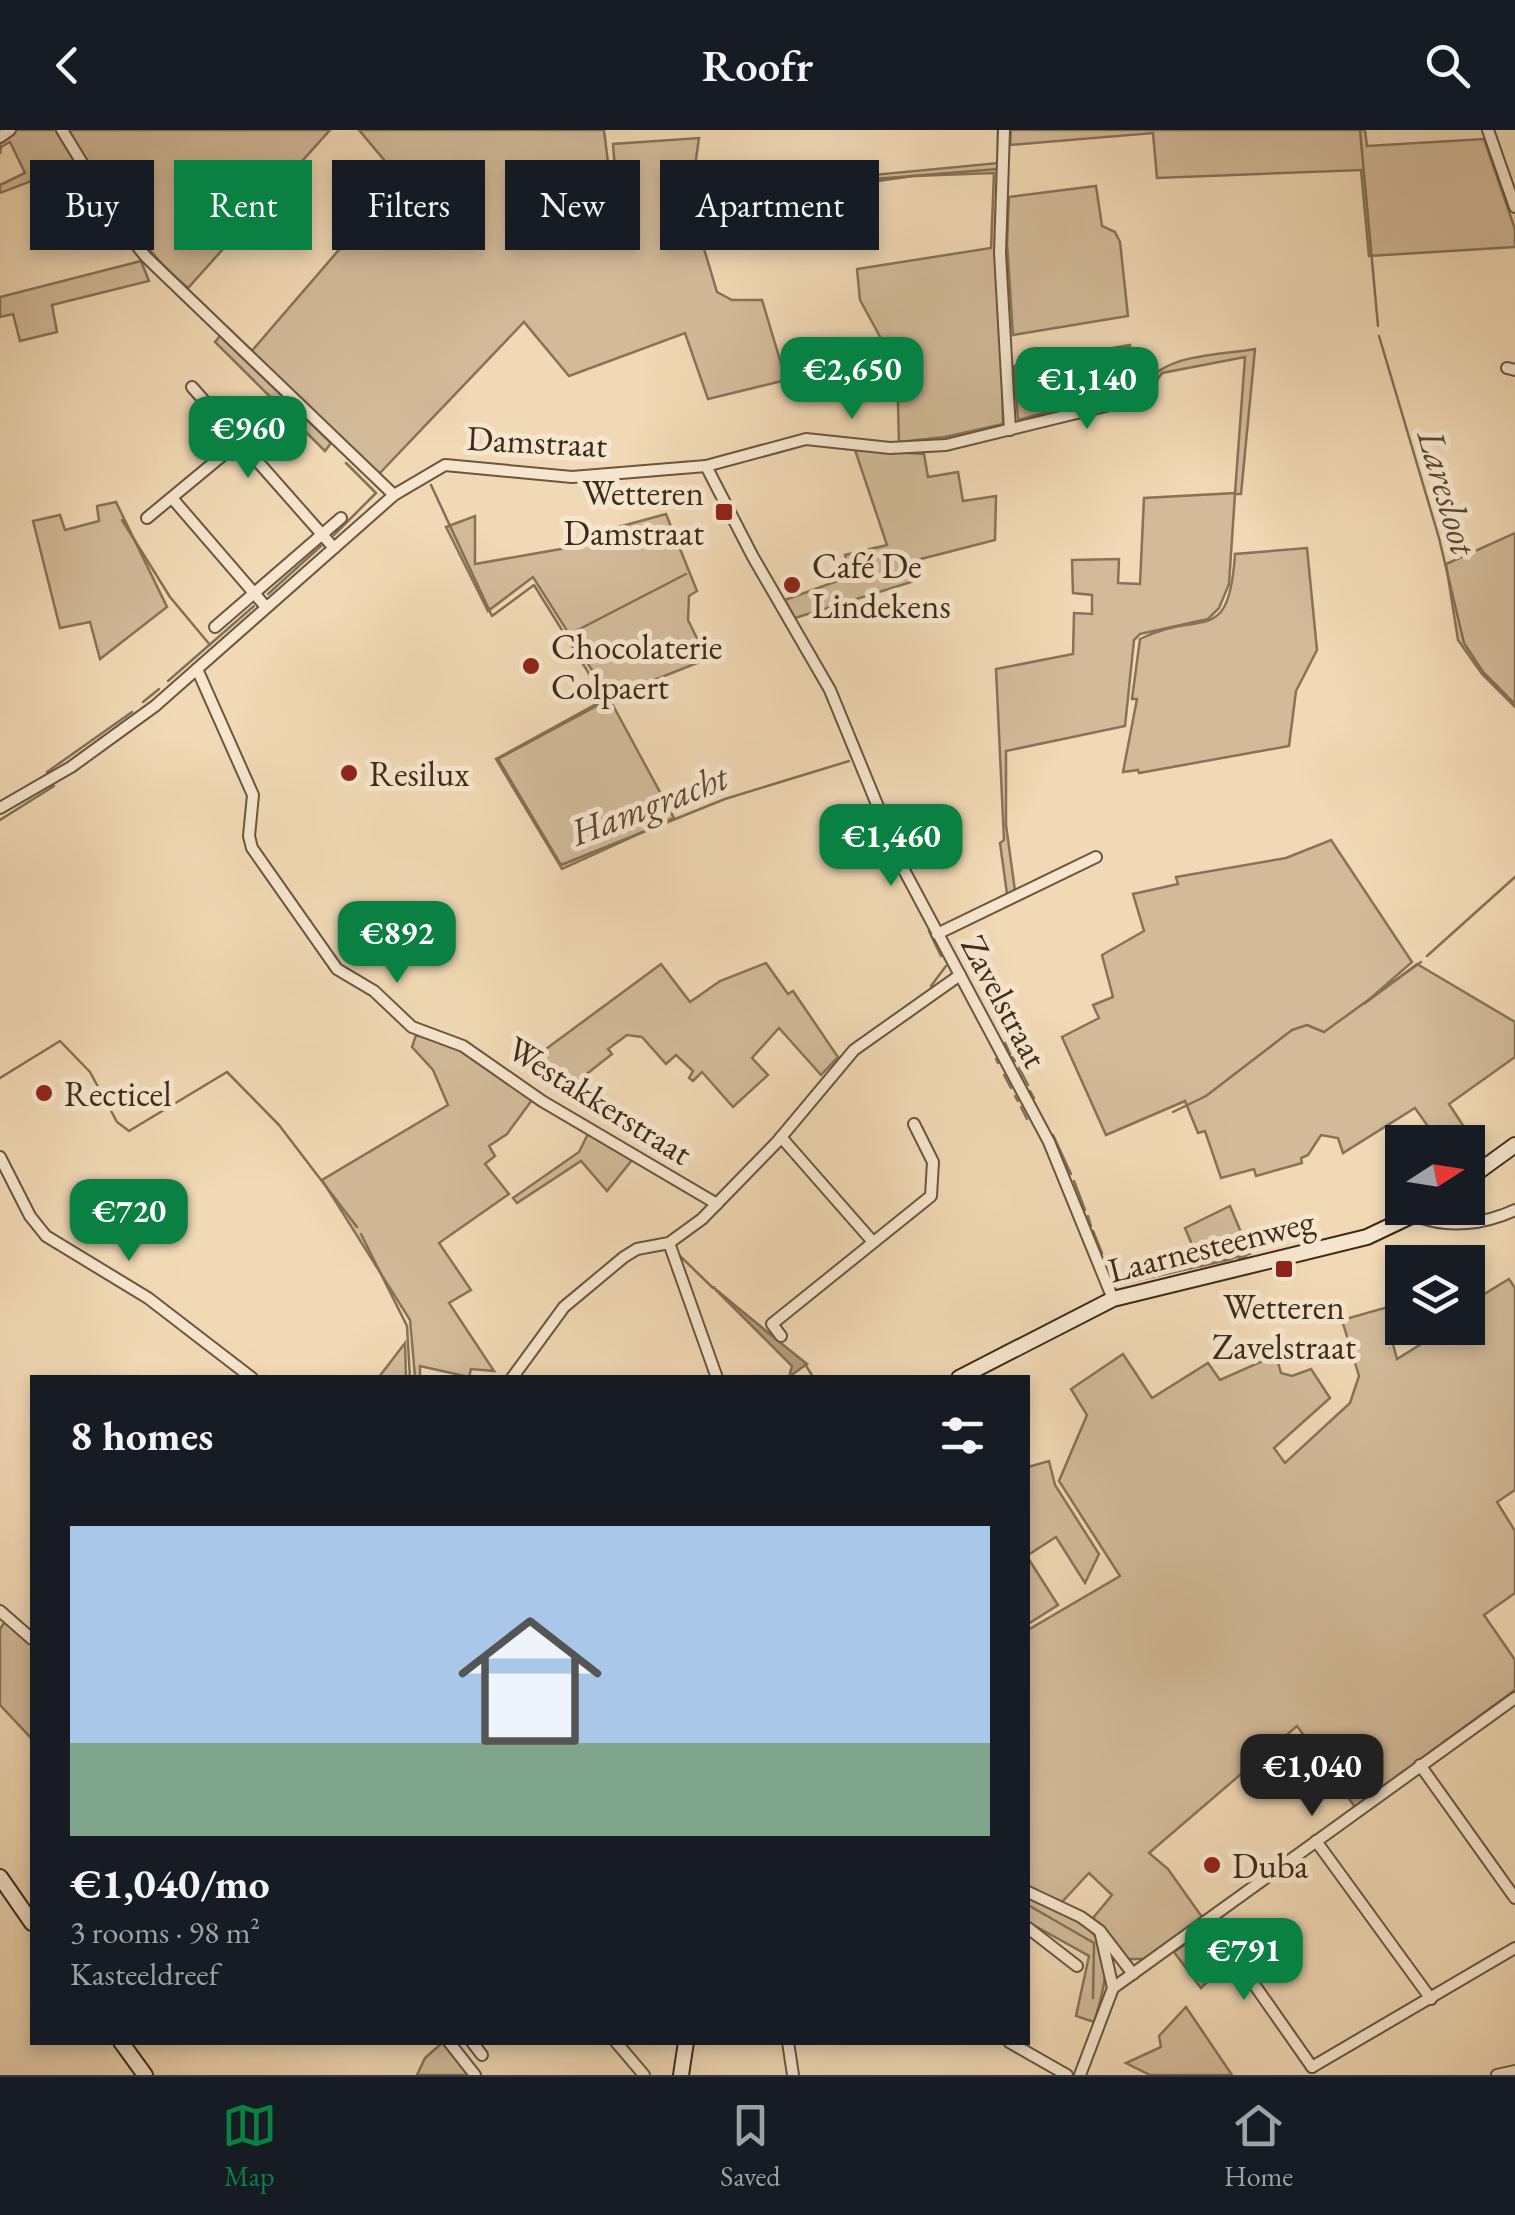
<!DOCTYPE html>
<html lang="en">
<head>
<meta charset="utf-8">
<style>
  :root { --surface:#171b24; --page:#20242c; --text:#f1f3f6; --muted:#9ea1a6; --line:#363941; --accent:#0b8043 }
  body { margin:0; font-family:"EB Garamond",serif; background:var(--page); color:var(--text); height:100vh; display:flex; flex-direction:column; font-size:38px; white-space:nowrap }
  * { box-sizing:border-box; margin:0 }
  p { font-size:32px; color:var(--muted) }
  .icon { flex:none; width:55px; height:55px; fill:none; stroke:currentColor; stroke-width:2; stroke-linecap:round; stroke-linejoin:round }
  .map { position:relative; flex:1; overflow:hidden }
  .sheet { position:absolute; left:30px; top:1245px; width:1000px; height:670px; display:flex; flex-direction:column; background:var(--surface); border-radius:0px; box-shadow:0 5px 15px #0003 }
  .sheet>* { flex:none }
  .guide { position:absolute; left:30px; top:30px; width:1000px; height:90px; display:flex; gap:20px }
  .needle { width:65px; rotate:78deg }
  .tools { position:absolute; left:1385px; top:995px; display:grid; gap:20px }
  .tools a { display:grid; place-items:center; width:100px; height:100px; border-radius:0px; background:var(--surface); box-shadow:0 5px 15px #0003; font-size:50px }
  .price { position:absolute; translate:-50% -85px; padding:0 22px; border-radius:20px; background:var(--accent); color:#fff; font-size:32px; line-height:65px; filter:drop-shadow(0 2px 5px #0008) }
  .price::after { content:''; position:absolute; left:50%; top:60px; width:30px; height:22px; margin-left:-15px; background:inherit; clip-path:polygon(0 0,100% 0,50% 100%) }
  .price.on { background:#222; color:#fff }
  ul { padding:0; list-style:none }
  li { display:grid; align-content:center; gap:20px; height:530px; padding:0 40px }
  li+li { border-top:2px solid var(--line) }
  li span { display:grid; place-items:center; height:310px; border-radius:0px; color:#555 }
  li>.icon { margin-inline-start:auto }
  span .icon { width:180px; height:180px; fill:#fffc; stroke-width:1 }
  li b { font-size:42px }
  h2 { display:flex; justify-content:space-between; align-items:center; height:120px; padding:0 40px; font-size:42px }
  .tag { padding:0 35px; border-radius:0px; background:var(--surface); box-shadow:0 5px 15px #0003; font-size:35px; line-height:90px }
  .tag.on { background:var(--accent); color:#fff }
  header { display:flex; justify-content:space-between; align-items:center; height:130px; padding:0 40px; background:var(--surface); font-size:45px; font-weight:600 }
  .dock { display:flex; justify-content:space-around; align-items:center; height:140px; border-top:2px solid var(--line); background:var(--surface); font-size:28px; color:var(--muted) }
  .dock a { display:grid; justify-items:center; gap:5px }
  .dock .on { color:var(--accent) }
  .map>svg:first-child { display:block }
  .green { fill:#d3bb9a; stroke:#887358; stroke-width:2.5 }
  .water { fill:#b49e7f; stroke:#857055; stroke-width:2.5 }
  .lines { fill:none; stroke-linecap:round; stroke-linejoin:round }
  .stream { stroke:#857055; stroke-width:2.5 }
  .street-casing { stroke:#6b563e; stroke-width:14 }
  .secondary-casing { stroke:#3e2b17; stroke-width:18 }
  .street { stroke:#f6e6cf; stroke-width:10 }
  .secondary { stroke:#f6e6cf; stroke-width:14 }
  .poi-dot { fill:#8f2418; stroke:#f6e6cf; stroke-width:4 }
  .labels { text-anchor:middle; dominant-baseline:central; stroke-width:10; stroke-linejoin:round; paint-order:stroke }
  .street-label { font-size:35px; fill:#3e2b17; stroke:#f6e6cf }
  .poi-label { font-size:35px; fill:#3e2b17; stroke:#f6e6cf; text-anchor:start }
  .water-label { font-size:38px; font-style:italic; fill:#5c4831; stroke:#f6e6cf }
</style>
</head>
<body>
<header><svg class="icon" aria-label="back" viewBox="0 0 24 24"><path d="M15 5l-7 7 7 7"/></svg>Roofr<svg class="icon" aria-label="search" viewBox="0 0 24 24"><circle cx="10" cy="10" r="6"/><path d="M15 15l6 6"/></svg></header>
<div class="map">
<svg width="1515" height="1945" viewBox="0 0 1515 1945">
  <rect width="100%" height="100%" fill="#f1d9b5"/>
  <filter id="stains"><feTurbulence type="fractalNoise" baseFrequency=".002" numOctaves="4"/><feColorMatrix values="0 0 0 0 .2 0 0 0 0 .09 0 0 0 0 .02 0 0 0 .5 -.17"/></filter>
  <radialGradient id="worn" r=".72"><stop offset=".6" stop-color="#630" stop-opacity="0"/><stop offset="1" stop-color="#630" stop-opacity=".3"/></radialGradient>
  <g class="green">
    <polygon points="17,0 57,0 76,34 0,63 0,55 25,43 10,12 1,17 0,24 0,10"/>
    <path d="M67,0H330L188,158C136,115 103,56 67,0Z"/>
    <polygon points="359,0 604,0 614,81 618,80 613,14 699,8 690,72 717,162 732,170 762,170 786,250 708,269 685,203 569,246 524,192 378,345 250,223 400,49"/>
    <polygon points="1011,0 1365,0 1367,16 1484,9 1515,99 1515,117 1369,126 1361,40 1157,48 1153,3 1010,15"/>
    <polygon points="998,33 1003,294 945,307 899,312 897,238 860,170 857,139 991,118 994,43 914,46 833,57 831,49"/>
    <polygon points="1096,56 1102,96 1115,102 1120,112 1128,186 1013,205 1007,113 1009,67"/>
    <polygon points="141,131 149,151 52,175 57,202 20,211 13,184 0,187 0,167"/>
    <polygon points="220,206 331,313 325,321 215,212"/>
    <polygon points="1130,215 1132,235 1143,232 1132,259 1018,290 1014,236 1062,227 1066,241 1090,237 1089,222"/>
    <path d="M1255,219L1241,364H1235L1229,454L1219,478L1208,489L1140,504L1134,510L1125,596L1006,621V695L1015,761L1007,764L1000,713L1004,710L996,539L1073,524L1074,483L1092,484V465L1073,463L1072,430L1119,429L1118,453L1140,454L1144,368L1235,363L1245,227L1162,243L1146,266L1141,261C1159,223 1217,226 1255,219Z"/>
    <polygon points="855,320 924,324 928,347 958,342 963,371 996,366 995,410 913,431 918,450 795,488 785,470 851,446 845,425 887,415"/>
    <polygon points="116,372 167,477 100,529 90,492 60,498 33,391 60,385 65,400 99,391 97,376"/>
    <polygon points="666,384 697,461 689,466 688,490 707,529 609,568 674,688 562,739 496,629 609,567 533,447 488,481 446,397 475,386 475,434 572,417 589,405"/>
    <polygon points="1515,403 1515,577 1482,544 1458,510 1446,434"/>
    <path d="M1307,418L1317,520L1296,561L1289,616L1139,643L1138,640L1123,642L1137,569H1132L1140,509C1201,478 1229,519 1235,424Z"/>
    <polygon points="1331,710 1412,832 1364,874 1417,834 1515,892 1515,927 1449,974 1483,1026 1468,1037 1468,1012 1439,1012 1415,978 1343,1023 1338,1008 1321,1005 1308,1025 1301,1028 1302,1033 1256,1046 1254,1039 1221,1048 1205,1001 1198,1003 1185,971 1106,1005 1062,907 1099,888 1093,875 1113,867 1102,825 1144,801 1133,764 1178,754 1176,747 1286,728"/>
    <polygon points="766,833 788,864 793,861 838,927 821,945 779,898 752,928 768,945 733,977 702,942 693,951 689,948 693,941 676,925 666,934 642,907 627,905 608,919 612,924 565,961 531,930 661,834 690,872 720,851"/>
    <polygon points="416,905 461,919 532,970 507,1004 489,1016 495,1026 485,1034 509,1064 439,1113 471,1160 449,1173 494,1241 471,1239 469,1247 420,1236 420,1247 415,1247 410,1190 322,1050 448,975 433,940 412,917"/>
    <polygon points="588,1004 632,1030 607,1061 581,1031 517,1073 513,1068 579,1022"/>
    <polygon points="1230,1076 1250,1124 1201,1136 1185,1098"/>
    <polygon points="1509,1149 1515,1158 1515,1360 1497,1372 1515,1401 1515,1463 1484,1485 1515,1530 1515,1560 1355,1677 1297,1596 1149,1723 1168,1739 1202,1787 1144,1829 1128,1829 1093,1788 1112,1765 1089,1743 1061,1773 1028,1758 1028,1500 1120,1446 1059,1351 1087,1285 1071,1259 1123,1224 1152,1268 1208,1233 1220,1250 1276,1225 1281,1243 1292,1246 1311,1239 1330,1268 1274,1318 1285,1333 1350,1273 1359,1246 1342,1190 1402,1173 1393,1214 1397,1229 1447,1198 1468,1198 1468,1174"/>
    <polygon points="405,1213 406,1247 379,1247"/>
    <polygon points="1049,1331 1055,1355 1099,1424 1085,1453 1056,1407 1028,1425 1028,1337"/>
    <polygon points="1028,1428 1058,1475 1028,1494"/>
    <polygon points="6,1490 32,1513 32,1609 0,1575 0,1499"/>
    <path d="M1028,1766C1101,1800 1121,1808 1094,1892L1076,1886L1089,1826L1028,1792Z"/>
    <polygon points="1205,1800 1211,1802 1231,1829 1201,1858 1174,1822"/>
    <polygon points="1186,1877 1232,1945 1150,1945 1126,1933 1161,1917 1159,1906"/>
    <polygon points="443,1912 470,1945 417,1945 425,1928"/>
  </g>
  <path class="water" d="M713,1157C745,1184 776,1209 807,1234L789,1247L792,1236Z"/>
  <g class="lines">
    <g class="stream">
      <polyline points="998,0 998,26"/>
      <polyline points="1360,0 1378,196"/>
      <polyline points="837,52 998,39"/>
      <polyline points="1379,206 1439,408 1464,513 1483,542 1515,574"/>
      <polyline points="431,355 492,486 534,455 606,571 498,629 561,735 725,669 849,631"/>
      <polyline points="122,390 170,467 210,515"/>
      <polyline points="334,405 376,363 346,333"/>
      <polyline points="268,464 321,416"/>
      <polyline points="568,505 686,444"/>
      <polyline points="168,551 254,476"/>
      <polyline points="143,572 159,559"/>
      <polyline points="47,642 132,582"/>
      <polyline points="0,690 54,656"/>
      <polyline points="929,801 941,826"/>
      <polyline points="1427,826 1515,747"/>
      <polyline points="931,856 946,836"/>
      <polyline points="1005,913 1010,924"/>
      <polyline points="1012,927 1015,931"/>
      <polyline points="996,929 998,933"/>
      <polyline points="1019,938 1028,955"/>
      <polyline points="1004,945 1011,958"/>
      <polyline points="0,948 60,911 90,942 117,992 129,1001 227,942 279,995 357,1097"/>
      <polyline points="1030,961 1034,968"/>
      <polyline points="1015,966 1018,971"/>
      <polyline points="1021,977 1027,989"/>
      <polyline points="1173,982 1206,966 1292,900 1307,895 1324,902 1421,832"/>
      <polyline points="1053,1005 1071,1044"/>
      <polyline points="1074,1051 1085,1080"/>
      <polyline points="1088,1086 1091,1096"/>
      <polyline points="1093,1101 1102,1123"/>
      <polyline points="361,1104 407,1196 410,1248"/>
      <polyline points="679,1125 713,1158"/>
      <polyline points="1239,1128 1246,1126"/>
      <polyline points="1106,1131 1111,1145"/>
      <polyline points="1117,1155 1232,1129"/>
      <polyline points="805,1234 813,1247"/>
      <polyline points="1028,1775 1094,1813 1093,1868"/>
    </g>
    <g class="street-casing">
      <g id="street">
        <polyline points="62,0 118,92 146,127 394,365"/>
        <polyline points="1004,0 1000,123 1010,300"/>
        <polyline points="1488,0 1515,77"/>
        <polyline points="0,7 10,0"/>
        <polyline points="1507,238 1515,240"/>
        <polyline points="192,257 334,418"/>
        <polyline points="706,336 753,427 830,560 904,740 1049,1012 1113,1169"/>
        <polyline points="172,368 266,477"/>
        <polyline points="147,388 240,311"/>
        <polyline points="215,497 341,388"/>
        <polyline points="197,539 253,665 249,706 252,718 337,839 374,861 412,897 463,916 542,971 717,1074"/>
        <polyline points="0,678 71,637 155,576 394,365 445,335 572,347 706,336 806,309 890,318 946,315 1122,272 1139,259"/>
        <polyline points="937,804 1096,727"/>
        <polyline points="781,1007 873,1112"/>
        <polyline points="0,1027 30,1086 46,1106 148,1168 252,1248"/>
        <path d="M1417,1086C1448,1099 1485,1094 1515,1080"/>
        <polyline points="669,1113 717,1248"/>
        <polyline points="781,1206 772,1194 931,1066 933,1032 914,994"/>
        <polyline points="512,1248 564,1177 624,1127 637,1119 669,1113 702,1089 777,1012 854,920 960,845"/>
        <polyline points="0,1481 32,1509"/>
        <polyline points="1420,1635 1515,1768"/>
        <polyline points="1316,1711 1431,1869"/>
        <polyline points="1028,1762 1081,1787 1100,1801"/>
        <polyline points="1209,1790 1312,1937"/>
        <polyline points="1028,1798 1077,1836"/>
        <polyline points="1113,1858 1100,1801 1133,1844"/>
        <polyline points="449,1912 475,1945"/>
        <polyline points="472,1912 482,1925"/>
        <polyline points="616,1912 644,1945"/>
        <polyline points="788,1912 793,1945"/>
        <polyline points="1009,1912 1067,1945"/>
        <polyline points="1312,1937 1515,1818"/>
        <polyline points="1080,1945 1113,1858 1515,1568"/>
        <polyline points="1497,1945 1515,1941"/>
      </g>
    </g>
    <g class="secondary-casing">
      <g id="secondary">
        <polyline points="1468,1049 1515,1015"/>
        <polyline points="959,1248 1113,1169 1367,1107 1428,1078"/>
        <polyline points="0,1747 32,1793"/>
        <polyline points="121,1912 145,1945"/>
        <polyline points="681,1945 686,1912"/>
      </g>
    </g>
    <use href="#street" class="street"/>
    <use href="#secondary" class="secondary"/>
  </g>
  <g class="poi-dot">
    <rect x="714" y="372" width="20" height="20" rx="5"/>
    <circle cx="792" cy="455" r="10"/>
    <circle cx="531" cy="536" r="10"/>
    <circle cx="349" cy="643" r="10"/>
    <circle cx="44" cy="963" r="10"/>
    <rect x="1274" y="1129" width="20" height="20" rx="5"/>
    <circle cx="1212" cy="1735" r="10"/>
  </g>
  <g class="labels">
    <g class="street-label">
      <text transform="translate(537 311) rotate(3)">Damstraat</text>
      <text transform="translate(1005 871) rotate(62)">Zavelstraat</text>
      <text transform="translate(600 970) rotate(32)">Westakkerstraat</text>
      <text transform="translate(1211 1115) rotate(-14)">Laarnesteenweg</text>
    </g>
    <g class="poi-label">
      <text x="704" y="362" text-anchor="end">Wetteren<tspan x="704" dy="40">Damstraat</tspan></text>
      <text x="812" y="435">Café De<tspan x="812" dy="40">Lindekens</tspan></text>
      <text x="551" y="516">Chocolaterie<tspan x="551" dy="40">Colpaert</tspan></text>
      <text x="369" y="643">Resilux</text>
      <text x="64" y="963">Recticel</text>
      <text x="1284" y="1176" text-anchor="middle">Wetteren<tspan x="1284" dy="40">Zavelstraat</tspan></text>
      <text x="1232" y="1735">Duba</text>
    </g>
    <g class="water-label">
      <text transform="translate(1448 362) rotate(74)">Laresloot</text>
      <text transform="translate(649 674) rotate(-21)">Hamgracht</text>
    </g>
  </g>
  <rect width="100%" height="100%" filter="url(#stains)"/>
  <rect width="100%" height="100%" fill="url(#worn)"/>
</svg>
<div class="tools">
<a><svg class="needle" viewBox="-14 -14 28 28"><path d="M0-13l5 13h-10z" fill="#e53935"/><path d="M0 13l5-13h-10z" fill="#9ea1a6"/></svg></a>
<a><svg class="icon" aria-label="layers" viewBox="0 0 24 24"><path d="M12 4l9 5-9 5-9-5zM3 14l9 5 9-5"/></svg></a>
</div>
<b class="price" style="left:852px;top:292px">€2,650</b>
<b class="price" style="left:1087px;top:302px">€1,140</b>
<b class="price" style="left:248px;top:351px">€960</b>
<b class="price" style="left:891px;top:759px">€1,460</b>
<b class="price" style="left:397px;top:856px">€892</b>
<b class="price" style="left:129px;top:1134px">€720</b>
<b class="price on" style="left:1312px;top:1689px">€1,040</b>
<b class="price" style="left:1244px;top:1873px">€791</b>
<div class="guide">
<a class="tag">Buy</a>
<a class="tag on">Rent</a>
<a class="tag">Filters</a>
<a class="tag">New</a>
<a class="tag">Apartment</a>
</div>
<section class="sheet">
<h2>8 homes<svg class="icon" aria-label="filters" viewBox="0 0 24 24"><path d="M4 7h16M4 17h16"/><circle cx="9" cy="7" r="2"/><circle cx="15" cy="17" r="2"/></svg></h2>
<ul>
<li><span style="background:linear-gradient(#a9c7e8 70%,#7fa58c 0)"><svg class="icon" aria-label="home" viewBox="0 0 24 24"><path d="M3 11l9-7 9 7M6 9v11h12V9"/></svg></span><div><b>€1,040/mo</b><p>3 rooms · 98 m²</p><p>Kasteeldreef</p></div></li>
</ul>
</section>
</div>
<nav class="dock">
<a class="on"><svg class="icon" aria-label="map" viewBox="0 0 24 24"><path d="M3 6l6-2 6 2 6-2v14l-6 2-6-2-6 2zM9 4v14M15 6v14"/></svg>Map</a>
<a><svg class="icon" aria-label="saved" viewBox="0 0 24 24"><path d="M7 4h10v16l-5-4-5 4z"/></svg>Saved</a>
<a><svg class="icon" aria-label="home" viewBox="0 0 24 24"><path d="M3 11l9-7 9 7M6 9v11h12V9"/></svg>Home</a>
</nav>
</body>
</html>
